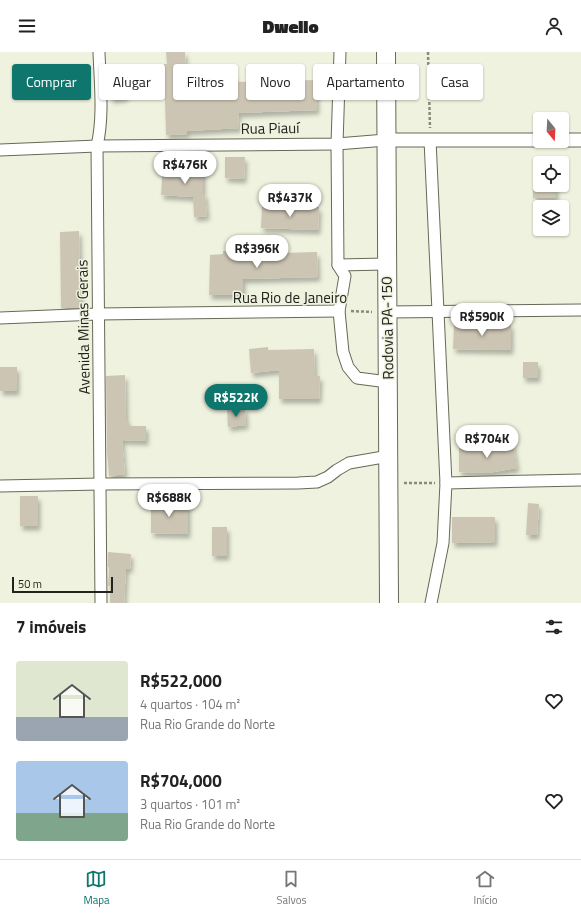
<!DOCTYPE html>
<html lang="pt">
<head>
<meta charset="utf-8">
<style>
  :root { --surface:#fff; --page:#f2f2f2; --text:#222; --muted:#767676; --line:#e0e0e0; --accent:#0f766e }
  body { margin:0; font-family:"Titillium Web",sans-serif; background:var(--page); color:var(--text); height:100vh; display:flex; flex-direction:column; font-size:15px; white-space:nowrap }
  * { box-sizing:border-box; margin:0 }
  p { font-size:13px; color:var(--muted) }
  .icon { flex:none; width:22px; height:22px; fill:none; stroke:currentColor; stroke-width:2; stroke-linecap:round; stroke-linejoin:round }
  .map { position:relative; height:551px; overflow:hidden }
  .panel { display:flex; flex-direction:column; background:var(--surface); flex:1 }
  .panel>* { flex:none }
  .banner { position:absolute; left:12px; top:12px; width:557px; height:36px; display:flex; gap:8px }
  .needle { width:26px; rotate:162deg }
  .fabs { position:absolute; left:533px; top:60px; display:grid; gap:8px }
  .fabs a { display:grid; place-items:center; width:36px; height:36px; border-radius:4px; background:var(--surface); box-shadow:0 1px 3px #0004; font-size:20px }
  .scale { position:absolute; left:12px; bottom:10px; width:101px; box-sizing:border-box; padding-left:4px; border:2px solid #22231c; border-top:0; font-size:11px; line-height:14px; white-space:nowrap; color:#22231c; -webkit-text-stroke:3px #eef2de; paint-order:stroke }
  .price { position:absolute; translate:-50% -34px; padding:0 9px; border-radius:14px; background:#fff; color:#222; font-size:13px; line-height:26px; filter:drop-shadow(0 1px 2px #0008) }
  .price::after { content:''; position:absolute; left:50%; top:24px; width:12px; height:9px; margin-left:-6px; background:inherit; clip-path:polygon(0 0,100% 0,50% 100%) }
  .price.selected { background:var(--accent); color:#fff }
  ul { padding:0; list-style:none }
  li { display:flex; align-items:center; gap:12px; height:100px; padding:0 16px }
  li span { display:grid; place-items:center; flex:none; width:112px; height:80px; border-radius:4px; color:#555 }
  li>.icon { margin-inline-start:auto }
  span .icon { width:48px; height:48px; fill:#fffc; stroke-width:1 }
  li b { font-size:17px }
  h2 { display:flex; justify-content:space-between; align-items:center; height:48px; padding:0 16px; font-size:17px }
  .tag { padding:0 14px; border-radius:4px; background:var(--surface); box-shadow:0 1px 3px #0004; font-size:14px; line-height:36px }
  .tag.selected { background:var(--accent); color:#fff }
  header { display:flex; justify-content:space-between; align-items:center; height:52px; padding:0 16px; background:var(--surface); font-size:18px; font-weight:800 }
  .dock { display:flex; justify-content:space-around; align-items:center; height:56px; border-top:1px solid var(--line); background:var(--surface); font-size:11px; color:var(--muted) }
  .dock a { display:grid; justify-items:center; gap:2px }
  .dock .selected { color:var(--accent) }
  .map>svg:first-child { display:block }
  .building { fill:#cdc5b3; filter:url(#shadow) }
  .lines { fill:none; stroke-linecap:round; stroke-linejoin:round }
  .minor-casing { stroke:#666957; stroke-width:13 }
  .tertiary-casing { stroke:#666957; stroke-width:15 }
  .trunk-casing { stroke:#666957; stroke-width:20 }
  .path { stroke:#888a7d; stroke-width:2.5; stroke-dasharray:3 2; stroke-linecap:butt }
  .minor { stroke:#fff; stroke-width:11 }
  .tertiary { stroke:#fff; stroke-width:13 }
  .trunk { stroke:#fff; stroke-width:18 }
  .labels { text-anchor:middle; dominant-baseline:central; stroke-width:3; stroke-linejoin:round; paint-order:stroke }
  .street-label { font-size:15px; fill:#22231c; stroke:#eef2de }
</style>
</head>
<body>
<header><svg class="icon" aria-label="menu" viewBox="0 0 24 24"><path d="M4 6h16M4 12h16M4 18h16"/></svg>Dwello<svg class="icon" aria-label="person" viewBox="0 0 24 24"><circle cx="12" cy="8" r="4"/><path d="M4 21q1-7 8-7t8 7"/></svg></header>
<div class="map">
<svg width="581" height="551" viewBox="0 0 581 551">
  <defs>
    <filter id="shadow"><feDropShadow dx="2.5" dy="4.5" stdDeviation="2" flood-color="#0004"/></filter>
  </defs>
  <rect width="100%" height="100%" fill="#eef2de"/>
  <g class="building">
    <polygon points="166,0 185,0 186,27 236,24 236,30 316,28 317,58 238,61 239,76 187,79 187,82 166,83 164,12 167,12"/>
    <polygon points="124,31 126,45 111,47 109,33"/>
    <polygon points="225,105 245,105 244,127 225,126"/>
    <polygon points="163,111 182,112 182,114 203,114 203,142 205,142 207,164 194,165 193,145 161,143"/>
    <rect x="533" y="133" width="23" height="13"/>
    <polygon points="262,153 319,155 318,178 261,176"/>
    <polygon points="79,179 81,256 61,256 60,180"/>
    <polygon points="223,199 244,200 244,202 317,200 318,225 243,227 243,243 209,243 210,203 223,202"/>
    <polygon points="454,272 511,272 511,298 453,297"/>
    <polygon points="268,295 268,298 314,297 315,324 320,324 319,347 279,347 279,318 251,321 249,297"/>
    <rect x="523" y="310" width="15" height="16"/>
    <rect x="0" y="315" width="17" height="24"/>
    <polygon points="125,323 126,368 128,368 128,374 146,374 146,389 122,388 125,422 109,424 107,400 106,324"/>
    <polygon points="245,356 246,373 228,375 227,358"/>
    <polygon points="513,391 517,416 488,421 459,420 459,396 481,396"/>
    <rect x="20" y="444" width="18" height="30"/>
    <polygon points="151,450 166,450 166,453 188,452 188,482 151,481"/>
    <polygon points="528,451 539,452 537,483 526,483"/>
    <polygon points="452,465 495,465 495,490 452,491"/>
    <rect x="212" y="475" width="15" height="29"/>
    <polygon points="108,500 131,502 130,517 126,516 124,551 110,551 110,534 108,534 109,515 108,515"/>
  </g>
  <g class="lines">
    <g class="minor-casing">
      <g id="minor">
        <path d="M99,0C100,31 104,63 97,94L101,551"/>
        <polyline points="340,0 337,92 338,213 345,224 339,259 343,300 348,315 357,326 388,330"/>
        <polyline points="430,88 446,431 443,491 431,551"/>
        <polyline points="0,98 97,94 337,92 386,88"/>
        <polyline points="338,213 386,212"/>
        <polyline points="387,260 581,258"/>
        <polyline points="0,266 98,262 339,259"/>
        <polyline points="446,431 581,428"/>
        <polyline points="0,434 101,432 298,431 317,430 328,425 337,418 349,411 389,404"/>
      </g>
    </g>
    <g class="tertiary-casing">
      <g id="tertiary">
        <polyline points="386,88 540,88"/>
        <polyline points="562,88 581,88"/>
      </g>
    </g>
    <g class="trunk-casing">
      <polyline id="trunk" points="386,0 389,551"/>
    </g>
    <g class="path">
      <polyline points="428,0 430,76"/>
      <polyline points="351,259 372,260"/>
      <polyline points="404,431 435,431"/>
    </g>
    <use href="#minor" class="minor"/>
    <use href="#tertiary" class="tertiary"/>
    <use href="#trunk" class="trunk"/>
  </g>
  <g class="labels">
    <g class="street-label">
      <text transform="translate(270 76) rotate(-1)">Rua Piauí</text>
      <text x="290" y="245">Rua Rio de Janeiro</text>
      <text transform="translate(83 275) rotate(-91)">Avenida Minas Gerais</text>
      <text transform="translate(387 276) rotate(-91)">Rodovia PA-150</text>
    </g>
  </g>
</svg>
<div class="fabs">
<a><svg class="needle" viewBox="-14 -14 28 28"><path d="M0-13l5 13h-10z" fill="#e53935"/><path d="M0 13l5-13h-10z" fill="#767676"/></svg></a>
<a><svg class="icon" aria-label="locate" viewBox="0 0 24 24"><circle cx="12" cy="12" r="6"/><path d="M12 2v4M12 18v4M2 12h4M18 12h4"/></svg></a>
<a><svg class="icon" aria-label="layers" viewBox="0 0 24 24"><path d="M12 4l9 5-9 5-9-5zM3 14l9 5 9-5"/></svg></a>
</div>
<div class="scale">50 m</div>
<b class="price" style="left:185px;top:133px">R$476K</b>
<b class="price" style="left:290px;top:166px">R$437K</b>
<b class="price" style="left:257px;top:217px">R$396K</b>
<b class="price" style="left:482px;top:285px">R$590K</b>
<b class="price selected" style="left:236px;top:366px">R$522K</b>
<b class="price" style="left:487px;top:407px">R$704K</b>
<b class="price" style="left:169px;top:466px">R$688K</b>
<div class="banner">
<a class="tag selected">Comprar</a>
<a class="tag">Alugar</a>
<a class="tag">Filtros</a>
<a class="tag">Novo</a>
<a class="tag">Apartamento</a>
<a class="tag">Casa</a>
</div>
</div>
<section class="panel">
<h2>7 imóveis<svg class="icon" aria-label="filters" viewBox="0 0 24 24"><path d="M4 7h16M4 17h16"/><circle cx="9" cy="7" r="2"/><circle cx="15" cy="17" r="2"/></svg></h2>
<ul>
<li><span style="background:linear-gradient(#dfe7d0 70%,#9aa5b1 0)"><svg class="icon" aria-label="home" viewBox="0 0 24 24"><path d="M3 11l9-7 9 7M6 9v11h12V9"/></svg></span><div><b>R$522,000</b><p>4 quartos · 104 m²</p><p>Rua Rio Grande do Norte</p></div><svg class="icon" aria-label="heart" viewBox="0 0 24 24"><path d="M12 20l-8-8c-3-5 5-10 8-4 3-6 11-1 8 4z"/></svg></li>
<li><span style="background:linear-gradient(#a9c7e8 65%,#7fa58c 0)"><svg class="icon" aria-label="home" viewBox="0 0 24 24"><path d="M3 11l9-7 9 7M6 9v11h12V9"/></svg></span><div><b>R$704,000</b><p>3 quartos · 101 m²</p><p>Rua Rio Grande do Norte</p></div><svg class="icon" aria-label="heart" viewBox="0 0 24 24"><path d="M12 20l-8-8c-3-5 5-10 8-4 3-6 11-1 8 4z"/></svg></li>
</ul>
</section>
<nav class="dock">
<a class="selected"><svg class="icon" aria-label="map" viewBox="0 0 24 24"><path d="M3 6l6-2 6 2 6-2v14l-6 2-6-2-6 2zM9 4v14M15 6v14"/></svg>Mapa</a>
<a><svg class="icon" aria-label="saved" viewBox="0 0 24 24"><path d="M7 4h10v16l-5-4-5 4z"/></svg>Salvos</a>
<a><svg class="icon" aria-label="home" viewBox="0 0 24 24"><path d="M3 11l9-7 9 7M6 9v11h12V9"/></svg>Início</a>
</nav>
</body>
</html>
